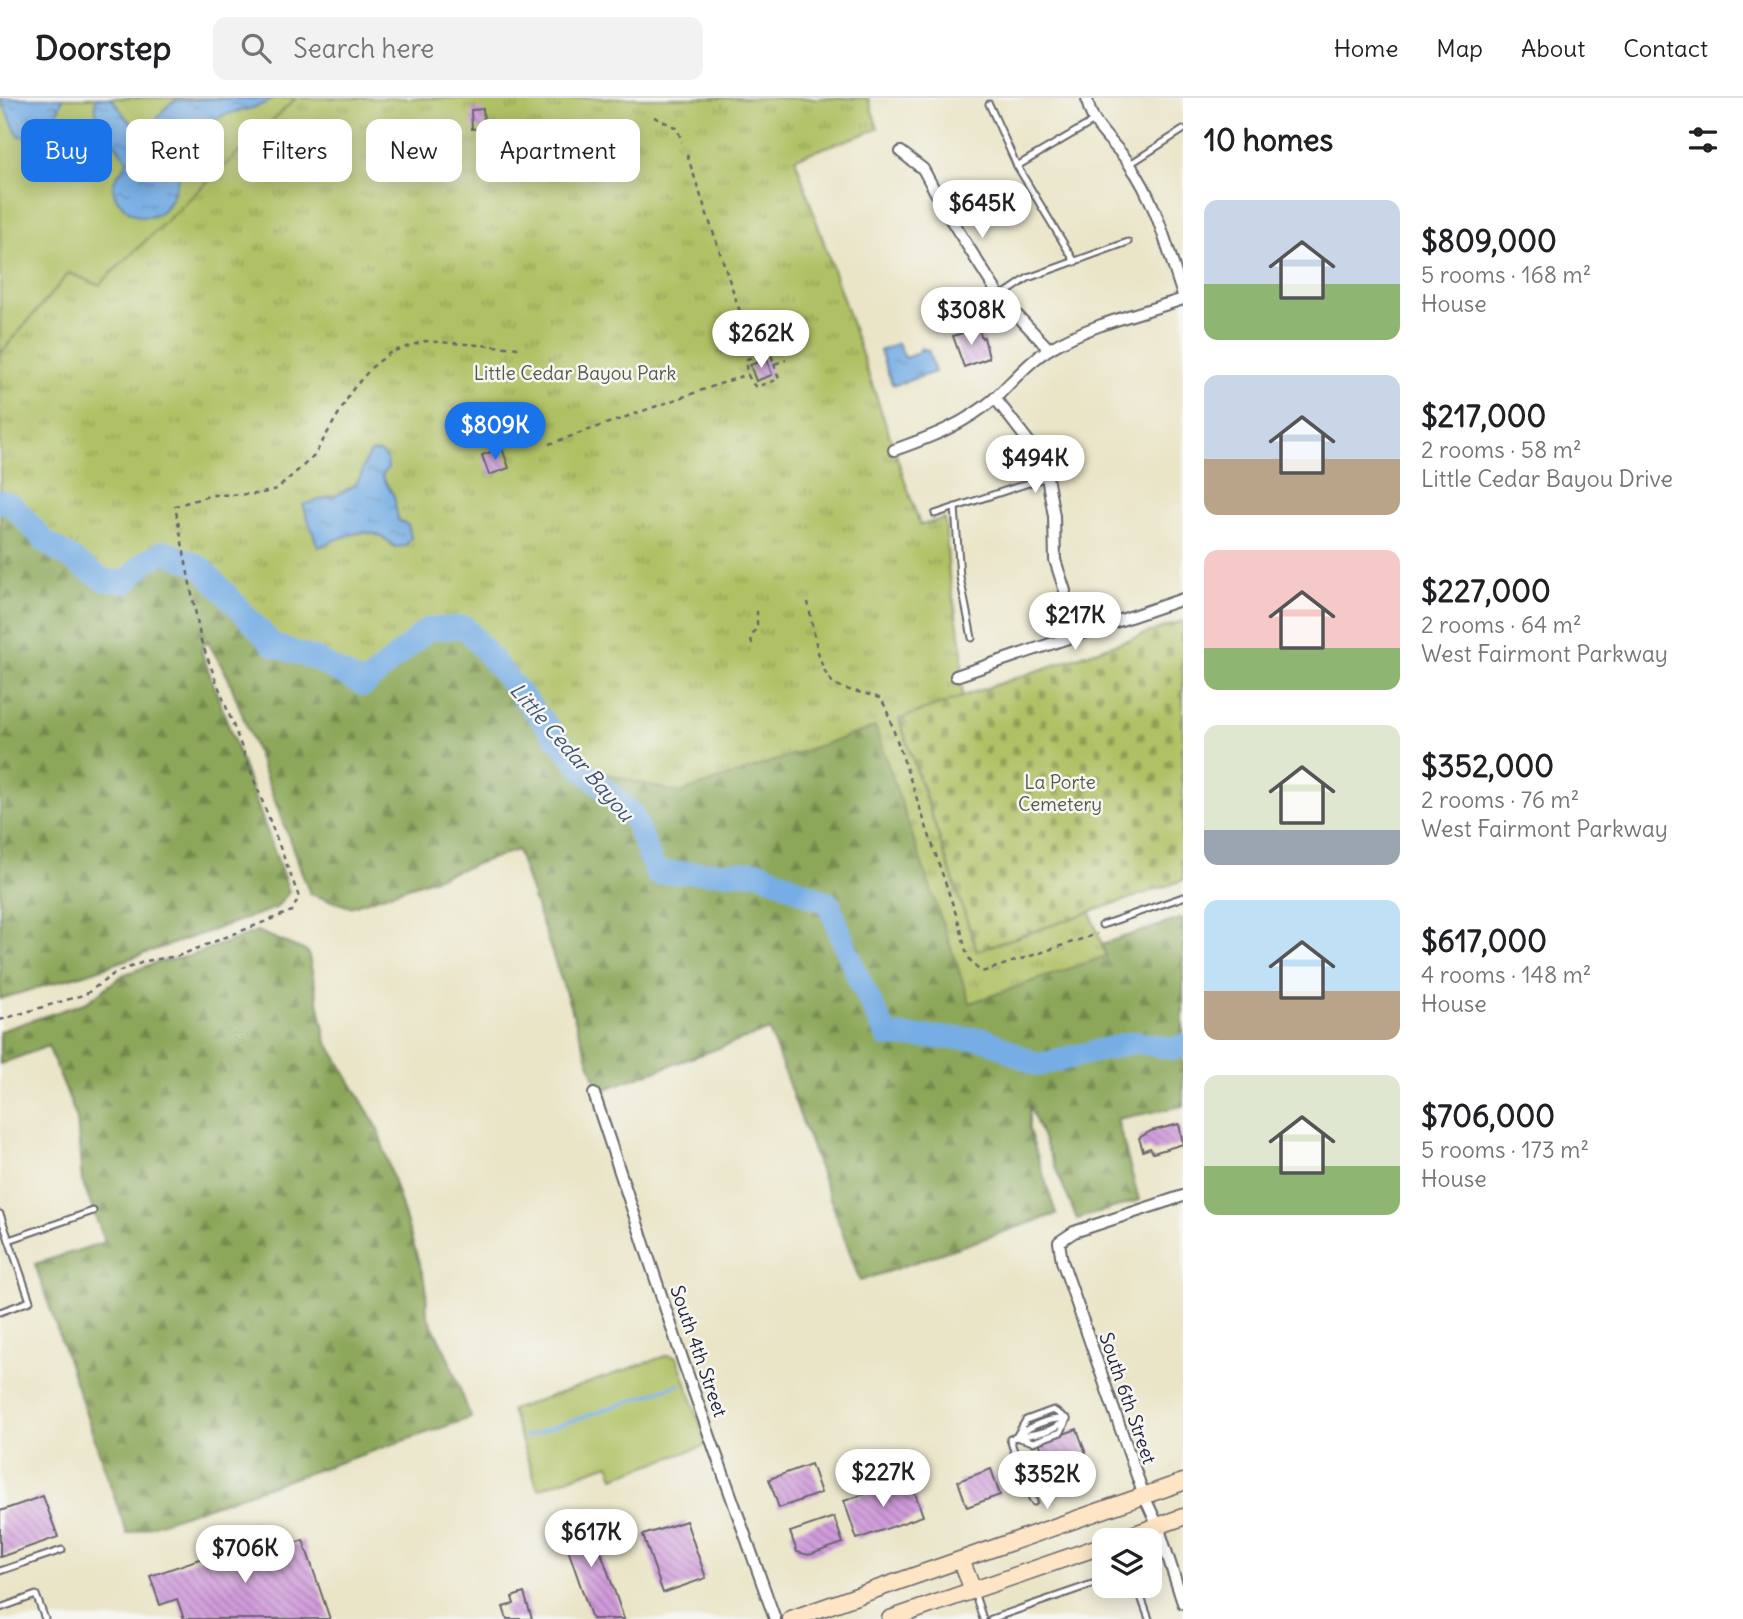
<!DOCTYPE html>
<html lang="en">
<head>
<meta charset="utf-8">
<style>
  :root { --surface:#fff; --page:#f2f2f2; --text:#202124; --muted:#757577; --line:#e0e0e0; --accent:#1a73e8 }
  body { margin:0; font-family:Delius,sans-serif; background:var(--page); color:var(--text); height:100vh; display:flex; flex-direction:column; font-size:26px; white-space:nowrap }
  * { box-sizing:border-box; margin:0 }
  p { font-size:23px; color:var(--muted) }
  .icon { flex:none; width:38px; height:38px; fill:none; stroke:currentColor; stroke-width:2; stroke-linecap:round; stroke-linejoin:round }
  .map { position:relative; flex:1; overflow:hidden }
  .sheet { display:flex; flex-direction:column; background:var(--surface); width:560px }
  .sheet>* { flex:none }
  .banner { position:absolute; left:21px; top:21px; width:665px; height:63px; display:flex; gap:14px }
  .tools { position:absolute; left:1092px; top:1430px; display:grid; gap:14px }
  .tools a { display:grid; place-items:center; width:70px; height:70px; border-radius:14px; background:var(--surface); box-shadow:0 4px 18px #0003; font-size:35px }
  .price { position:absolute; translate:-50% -60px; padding:0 16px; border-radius:24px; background:#fff; color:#222; font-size:23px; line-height:46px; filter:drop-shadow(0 2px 4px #0008) }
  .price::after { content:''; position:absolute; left:50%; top:42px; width:21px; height:16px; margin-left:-10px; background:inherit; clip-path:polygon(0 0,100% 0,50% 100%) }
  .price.current { background:var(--accent); color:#fff }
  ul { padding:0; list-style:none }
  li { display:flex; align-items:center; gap:21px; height:175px; padding:0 21px }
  li span { display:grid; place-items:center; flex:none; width:196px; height:140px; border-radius:14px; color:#555 }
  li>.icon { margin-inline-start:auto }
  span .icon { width:84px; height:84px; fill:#fffc; stroke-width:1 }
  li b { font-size:30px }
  h2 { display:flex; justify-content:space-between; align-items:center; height:84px; padding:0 21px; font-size:30px }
  .pill { padding:0 24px; border-radius:14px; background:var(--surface); box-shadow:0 4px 18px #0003; font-size:24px; line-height:63px }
  .pill.current { background:var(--accent); color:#fff }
  header { display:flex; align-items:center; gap:42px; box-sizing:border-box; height:98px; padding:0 35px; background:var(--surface); border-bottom:2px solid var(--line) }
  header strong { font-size:33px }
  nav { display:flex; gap:38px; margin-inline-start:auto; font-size:24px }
  .search { width:490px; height:63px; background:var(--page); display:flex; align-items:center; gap:18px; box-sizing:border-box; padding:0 24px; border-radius:14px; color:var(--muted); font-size:26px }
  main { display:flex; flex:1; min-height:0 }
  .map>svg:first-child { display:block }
  .grass { fill:#b0c165; stroke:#697250; stroke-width:2 }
  .forest { fill:url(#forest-firs); stroke:#57644a; stroke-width:2 }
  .cemetery { fill:url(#cemetery-stones); stroke:#697250; stroke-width:2 }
  .park { fill:url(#park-tufts); stroke:#697250; stroke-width:2 }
  .water { fill:url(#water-ripples); stroke:#4c6890; stroke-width:2 }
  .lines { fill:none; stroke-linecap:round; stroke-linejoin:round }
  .stream { stroke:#76ade4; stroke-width:3.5 }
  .river { stroke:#76ade4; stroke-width:23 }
  .building { fill:url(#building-back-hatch) }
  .lane-casing { stroke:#68666c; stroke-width:9 }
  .street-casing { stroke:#68666c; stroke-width:14 }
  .secondary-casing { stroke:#68666c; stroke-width:19 }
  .path { stroke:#68666c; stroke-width:2.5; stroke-dasharray:5 5; stroke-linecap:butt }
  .lane { stroke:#fff; stroke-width:5 }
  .street { stroke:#fff; stroke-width:10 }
  .secondary { stroke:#fde5c5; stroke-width:16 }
  .labels { text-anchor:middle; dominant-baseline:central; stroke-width:5; stroke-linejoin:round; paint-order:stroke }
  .park-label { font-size:19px; fill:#545a4a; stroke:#f6f6f2 }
  .street-label { font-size:19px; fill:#22223b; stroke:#f6f6f2 }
  .water-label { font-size:21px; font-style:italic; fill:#3f5376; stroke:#f6f6f2 }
</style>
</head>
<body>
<header>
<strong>Doorstep</strong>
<div class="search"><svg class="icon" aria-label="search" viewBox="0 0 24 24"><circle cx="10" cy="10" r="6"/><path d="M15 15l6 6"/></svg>Search here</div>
<nav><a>Home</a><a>Map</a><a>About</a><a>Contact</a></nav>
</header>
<main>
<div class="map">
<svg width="1183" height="1521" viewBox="0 0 1183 1521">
  <defs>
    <pattern id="forest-firs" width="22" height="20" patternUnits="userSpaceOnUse" patternTransform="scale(1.75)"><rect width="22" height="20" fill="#8ca75a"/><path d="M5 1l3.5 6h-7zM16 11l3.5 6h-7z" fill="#72884c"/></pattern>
    <pattern id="cemetery-stones" width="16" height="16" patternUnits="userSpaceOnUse" patternTransform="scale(1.75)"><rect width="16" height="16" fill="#b0c165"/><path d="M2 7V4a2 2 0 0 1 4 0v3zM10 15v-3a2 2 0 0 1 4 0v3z" fill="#8f9c54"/></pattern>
    <pattern id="park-tufts" width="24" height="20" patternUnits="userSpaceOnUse" patternTransform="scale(1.75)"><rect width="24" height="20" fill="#b0c165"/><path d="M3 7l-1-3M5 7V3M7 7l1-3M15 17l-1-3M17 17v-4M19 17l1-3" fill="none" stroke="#8f9c54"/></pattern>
    <pattern id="water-ripples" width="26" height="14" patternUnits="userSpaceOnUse" patternTransform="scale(1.75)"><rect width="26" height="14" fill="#76ade4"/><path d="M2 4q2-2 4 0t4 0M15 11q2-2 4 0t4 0" fill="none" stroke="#608cba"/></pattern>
    <pattern id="building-back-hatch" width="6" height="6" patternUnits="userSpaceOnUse" patternTransform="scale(1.75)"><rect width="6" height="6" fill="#d09bda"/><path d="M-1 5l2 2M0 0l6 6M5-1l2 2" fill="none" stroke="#a87eb2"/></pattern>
  </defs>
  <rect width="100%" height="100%" fill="#f6f6f2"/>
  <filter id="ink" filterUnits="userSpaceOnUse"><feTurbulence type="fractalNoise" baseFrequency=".0143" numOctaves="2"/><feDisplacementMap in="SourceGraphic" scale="14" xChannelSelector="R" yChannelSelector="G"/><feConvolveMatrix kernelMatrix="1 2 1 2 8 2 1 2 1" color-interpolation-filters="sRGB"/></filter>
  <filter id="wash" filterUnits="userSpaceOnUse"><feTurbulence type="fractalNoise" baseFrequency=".00686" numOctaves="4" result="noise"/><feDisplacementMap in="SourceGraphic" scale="28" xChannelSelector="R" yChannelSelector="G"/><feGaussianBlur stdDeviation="1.57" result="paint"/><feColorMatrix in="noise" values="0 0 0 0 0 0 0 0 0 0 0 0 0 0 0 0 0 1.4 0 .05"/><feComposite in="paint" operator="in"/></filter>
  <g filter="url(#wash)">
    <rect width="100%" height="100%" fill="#eae5c7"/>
    <g class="grass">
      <polygon points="0,0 296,0 99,187 69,175 0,256"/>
      <polygon points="668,1257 677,1259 703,1334 705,1342 704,1348 614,1379 609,1366 538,1391 511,1312"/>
    </g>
    <g class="forest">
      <polygon points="0,357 962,549 962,599 899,621 977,853 1076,854 1183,820 1183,1008 1117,1021 1139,1102 1077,1121 1029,1007 1029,1032 1056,1116 860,1183 769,932 599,993 517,752 350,809 310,796 228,579 207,542 201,552 289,794 276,810 91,874 0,901"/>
      <polygon points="257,833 308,854 326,942 377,1029 426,1187 427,1217 447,1257 471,1320 127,1436 35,1166 105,1144 82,1083 77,1021 48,948 0,966 0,933 87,904 123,877 155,865 190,858"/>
    </g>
    <polygon class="cemetery" points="1183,523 1183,782 977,853 899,620"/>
    <polygon class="park" points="296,0 868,0 878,31 795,60 920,427 945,421 949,478 962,549 962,599 899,621 977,853 1090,814 1106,858 970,905 875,629 679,695 582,670 465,529 428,531 364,587 315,561 273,547 201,469 165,453 146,463 127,484 104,482 47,445 12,407 0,403 0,256 69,175 99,187"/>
    <g class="water">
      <path d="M0,0H63C58,14 49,38 30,40C26,40 22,38 18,37Z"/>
      <path d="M96,0H111L130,24L143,31C158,28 160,9 175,3C196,0 248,0 273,0C255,15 226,10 210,26C201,35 193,45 187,56C176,76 176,119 146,119C138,119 132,116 126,111C120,105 113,98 113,89C113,76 126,73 127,62C116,45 90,21 96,0Z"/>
      <polygon points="898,245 905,260 918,255 921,250 928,252 935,274 895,287 892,286 880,253"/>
      <path d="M372,354L382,355L387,362L388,370L382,378L394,398L398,422L408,427L411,440L405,448L395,449C369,423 346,438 318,449L303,407C319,401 345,398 357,384C365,375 362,362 372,354Z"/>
    </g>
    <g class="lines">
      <polyline class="stream" points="525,1339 680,1286"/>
      <polyline class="river" points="0,403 12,407 47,445 104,482 127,484 146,463 165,453 201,469 273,547 315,561 364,587 428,531 465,529 582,670 632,716 656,775 760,774 829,806 855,873 887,938 985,941 1038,967 1135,944 1174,951 1183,947"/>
    </g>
    <g id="blocks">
      <g class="building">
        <polygon points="483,11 485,30 472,31 471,12"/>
        <polygon points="978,230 982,240 984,239 989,260 964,269 953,238"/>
        <polygon points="767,261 772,277 756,283 750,267"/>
        <polygon points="502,350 509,370 489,377 482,357"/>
        <polygon points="1179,1026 1183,1046 1153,1055 1150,1050 1143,1053 1139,1040 1151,1033"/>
        <polygon points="1044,1316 1053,1340 1077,1331 1090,1367 1051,1381 1032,1321"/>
        <polygon points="811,1366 821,1395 779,1410 769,1381"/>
        <polygon points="991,1371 1000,1397 967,1409 958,1383"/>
        <polygon points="910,1381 923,1418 857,1441 844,1403"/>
        <polygon points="43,1398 58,1439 0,1459 0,1413"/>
        <polygon points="588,1416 624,1521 592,1521 559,1425"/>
        <polygon points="834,1419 843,1445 809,1457 797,1454 790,1434"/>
        <polygon points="686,1423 706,1480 663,1495 643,1437"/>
        <polygon points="257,1441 262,1456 303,1442 330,1521 184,1521 177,1501 160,1507 150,1478"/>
        <polygon points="524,1495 532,1521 507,1521 503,1509 514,1506 512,1499"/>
      </g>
    </g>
  </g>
  <g filter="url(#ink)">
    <use href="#blocks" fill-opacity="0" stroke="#68666c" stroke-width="2"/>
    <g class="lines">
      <g class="lane-casing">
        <g id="lane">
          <polyline points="989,6 1017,68 1075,164"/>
          <polyline points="1130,66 1183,32"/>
          <polyline points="1017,68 1094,23"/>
          <polyline points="1000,199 1028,180 1128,144"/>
          <polyline points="955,409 960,479 972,540"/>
          <polyline points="935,416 1047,379"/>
          <polyline points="1102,827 1183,799"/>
          <polyline points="0,1116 30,1203 0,1214"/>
          <polyline points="9,1142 93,1113"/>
          <path d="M1018,1337C1031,1328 1048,1320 1064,1321"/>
          <path d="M1018,1338C1034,1337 1053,1333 1065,1323"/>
          <polyline points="1016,1339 1033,1344 1061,1334 1067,1321"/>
          <polyline points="1034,1404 1026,1389 1010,1341 1016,1339 1026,1322 1053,1312 1067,1321"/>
          <polyline points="0,1473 62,1452"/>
          <polyline points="1137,1488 1149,1521"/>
          <polyline points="974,1494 983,1521"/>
          <polyline points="0,1510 36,1497 45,1521"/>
          <polyline points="991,1521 1104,1482"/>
        </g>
      </g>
      <g class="street-casing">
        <g id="street">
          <path d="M1087,0C1090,29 1115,44 1130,67C1157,104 1168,154 1183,197"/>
          <polyline points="901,54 923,71 948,117 1000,199 1049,251"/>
          <polyline points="995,300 1032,348 1047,379 1054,418 1055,462 1065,493"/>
          <path d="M894,352C931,339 965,326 995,300C1013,283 1029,263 1051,250C1089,227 1141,215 1183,201"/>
          <polyline points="956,578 1183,501"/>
          <polyline points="594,996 684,1266 775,1521"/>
          <polyline points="1183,1098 1074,1134 1059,1144 1062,1163 1144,1398 1158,1428 1183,1505"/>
        </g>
      </g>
      <g class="secondary-casing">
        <g id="secondary">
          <polyline points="1118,1442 1183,1419"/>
          <polyline points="961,1462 973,1492"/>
          <polyline points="791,1521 1183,1384"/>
          <polyline points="890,1521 1104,1447"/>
        </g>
      </g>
      <g class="path">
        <polyline points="654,19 677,30 682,44"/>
        <polyline points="687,57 755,258"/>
        <path d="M774,266L779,281L756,289C749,283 744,270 747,261L770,253L774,266L786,262"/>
        <polyline points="549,346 748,276"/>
        <path d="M808,504C812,523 818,576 835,586C848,594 867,594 881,601L886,610L960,828C965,847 965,863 982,874L1097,836"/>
        <polyline points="752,546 751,541 757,527 757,513"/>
        <polyline points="0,922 86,896 115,875 146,863 178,858 292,813 299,799 201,543 175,408 212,397 259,396 277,391 314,358 353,291 372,269 391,254 425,243 519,250"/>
      </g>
      <use href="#lane" class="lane"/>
      <use href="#street" class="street"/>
      <use href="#secondary" class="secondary"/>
    </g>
  </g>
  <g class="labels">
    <g class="park-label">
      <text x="575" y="275">Little Cedar Bayou Park</text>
      <text x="1060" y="684">La Porte<tspan x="1060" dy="22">Cemetery</tspan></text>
    </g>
    <g class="street-label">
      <text transform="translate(699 1253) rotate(71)">South 4th Street</text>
      <text transform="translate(1128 1300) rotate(71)">South 6th Street</text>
    </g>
    <g class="water-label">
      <text transform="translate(572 654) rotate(49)">Little Cedar Bayou</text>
    </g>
  </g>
</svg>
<div class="tools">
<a><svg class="icon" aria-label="layers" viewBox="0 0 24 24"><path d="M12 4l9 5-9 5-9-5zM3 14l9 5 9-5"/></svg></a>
</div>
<b class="price" style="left:982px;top:142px">$645K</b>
<b class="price" style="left:971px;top:249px">$308K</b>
<b class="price" style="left:761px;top:272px">$262K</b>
<b class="price current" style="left:495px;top:364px">$809K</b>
<b class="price" style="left:1035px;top:397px">$494K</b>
<b class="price" style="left:1075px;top:554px">$217K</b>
<b class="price" style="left:883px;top:1411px">$227K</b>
<b class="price" style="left:1047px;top:1413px">$352K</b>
<b class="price" style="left:591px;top:1471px">$617K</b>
<b class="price" style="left:245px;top:1487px">$706K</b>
<div class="banner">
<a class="pill current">Buy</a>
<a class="pill">Rent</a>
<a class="pill">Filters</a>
<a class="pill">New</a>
<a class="pill">Apartment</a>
</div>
</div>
<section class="sheet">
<h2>10 homes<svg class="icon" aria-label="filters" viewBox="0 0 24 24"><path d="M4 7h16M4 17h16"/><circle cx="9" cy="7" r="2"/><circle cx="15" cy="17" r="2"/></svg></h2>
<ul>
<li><span style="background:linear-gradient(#c9d6e8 60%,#8fb573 0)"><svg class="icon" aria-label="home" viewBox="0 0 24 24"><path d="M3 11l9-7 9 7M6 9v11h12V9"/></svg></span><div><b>$809,000</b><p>5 rooms · 168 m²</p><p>House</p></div></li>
<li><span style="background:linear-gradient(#c9d6e8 60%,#b9a48a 0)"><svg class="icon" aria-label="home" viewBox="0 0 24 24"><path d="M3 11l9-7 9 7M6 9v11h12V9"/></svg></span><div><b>$217,000</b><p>2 rooms · 58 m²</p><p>Little Cedar Bayou Drive</p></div></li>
<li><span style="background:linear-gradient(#f6c9c9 70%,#8fb573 0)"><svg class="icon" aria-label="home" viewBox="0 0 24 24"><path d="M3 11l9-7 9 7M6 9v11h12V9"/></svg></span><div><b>$227,000</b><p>2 rooms · 64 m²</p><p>West Fairmont Parkway</p></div></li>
<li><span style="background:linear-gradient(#dfe7d0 75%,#9aa5b1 0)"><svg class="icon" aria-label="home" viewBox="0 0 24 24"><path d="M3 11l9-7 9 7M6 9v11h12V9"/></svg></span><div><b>$352,000</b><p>2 rooms · 76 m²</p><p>West Fairmont Parkway</p></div></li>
<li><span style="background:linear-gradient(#bfe0f5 65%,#b9a48a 0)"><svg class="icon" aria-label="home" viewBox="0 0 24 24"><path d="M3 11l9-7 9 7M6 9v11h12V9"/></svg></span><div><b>$617,000</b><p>4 rooms · 148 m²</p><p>House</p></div></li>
<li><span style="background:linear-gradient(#dfe7d0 65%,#8fb573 0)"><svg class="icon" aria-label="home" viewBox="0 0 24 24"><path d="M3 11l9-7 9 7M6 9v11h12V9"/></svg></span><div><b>$706,000</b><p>5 rooms · 173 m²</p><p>House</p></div></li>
</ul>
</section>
</main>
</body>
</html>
